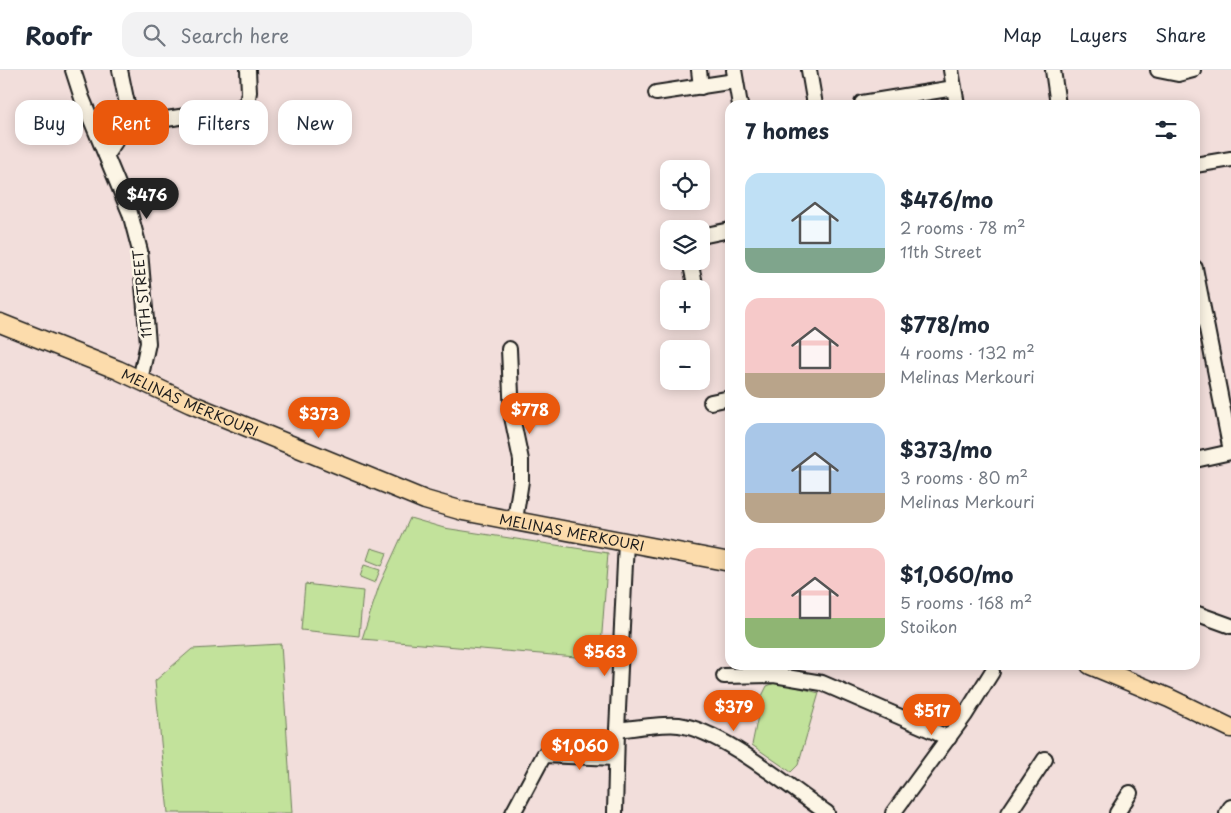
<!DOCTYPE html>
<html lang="en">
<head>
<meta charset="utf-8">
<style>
  :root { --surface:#fff; --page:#f2f2f3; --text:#1f2937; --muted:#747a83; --line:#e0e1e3; --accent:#ea580c }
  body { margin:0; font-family:"Playpen Sans",sans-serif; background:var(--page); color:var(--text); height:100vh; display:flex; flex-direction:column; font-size:19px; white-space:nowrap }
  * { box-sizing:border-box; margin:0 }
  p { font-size:16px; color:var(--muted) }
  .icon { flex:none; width:28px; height:28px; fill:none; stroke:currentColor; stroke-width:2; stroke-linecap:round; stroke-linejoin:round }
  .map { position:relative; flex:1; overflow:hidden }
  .details { position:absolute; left:725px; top:30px; width:475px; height:570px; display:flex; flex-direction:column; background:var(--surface); border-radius:15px; box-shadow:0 2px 12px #0003 }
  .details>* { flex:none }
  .guide { position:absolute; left:15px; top:30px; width:475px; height:45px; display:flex; gap:10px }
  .buttons { position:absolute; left:660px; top:90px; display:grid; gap:10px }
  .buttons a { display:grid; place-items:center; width:50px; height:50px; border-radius:10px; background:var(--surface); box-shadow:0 2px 12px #0003; font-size:25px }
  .price { position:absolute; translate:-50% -42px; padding:0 11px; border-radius:18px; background:var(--accent); color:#fff; font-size:16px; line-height:32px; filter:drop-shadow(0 1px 2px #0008) }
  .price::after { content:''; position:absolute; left:50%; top:30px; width:15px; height:11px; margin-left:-8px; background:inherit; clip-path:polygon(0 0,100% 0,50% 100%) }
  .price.selected { background:#222; color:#fff }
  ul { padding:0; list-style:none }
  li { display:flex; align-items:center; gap:15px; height:125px; padding:0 20px }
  li span { display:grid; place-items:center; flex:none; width:140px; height:100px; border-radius:15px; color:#555 }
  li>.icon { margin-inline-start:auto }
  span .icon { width:60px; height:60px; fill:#fffc; stroke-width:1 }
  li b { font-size:21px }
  h2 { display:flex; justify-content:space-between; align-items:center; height:60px; padding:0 20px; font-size:21px }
  .chip { padding:0 18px; border-radius:15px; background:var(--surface); box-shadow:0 2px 12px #0003; font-size:18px; line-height:45px }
  .chip.selected { background:var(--accent); color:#fff }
  header { display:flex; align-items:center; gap:30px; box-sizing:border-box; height:70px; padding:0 25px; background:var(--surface); border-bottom:1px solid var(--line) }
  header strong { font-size:24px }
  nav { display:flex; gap:28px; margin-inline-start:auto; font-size:18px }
  .search { width:350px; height:45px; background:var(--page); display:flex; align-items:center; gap:12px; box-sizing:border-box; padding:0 18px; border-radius:15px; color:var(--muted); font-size:19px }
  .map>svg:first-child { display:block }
  .park { fill:#c2e29b; stroke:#6f7f5c }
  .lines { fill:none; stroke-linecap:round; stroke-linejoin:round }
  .minor-casing { stroke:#1c1c1c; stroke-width:18 }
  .major-casing { stroke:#1c1c1c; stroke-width:21 }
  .minor { stroke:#fcf5e5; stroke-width:14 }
  .major { stroke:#fcdcac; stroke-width:18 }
  .labels { text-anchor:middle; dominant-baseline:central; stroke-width:5; stroke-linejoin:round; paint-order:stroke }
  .street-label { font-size:14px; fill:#1c1c1c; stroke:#fcf5e5 }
</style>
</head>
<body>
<header>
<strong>Roofr</strong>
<div class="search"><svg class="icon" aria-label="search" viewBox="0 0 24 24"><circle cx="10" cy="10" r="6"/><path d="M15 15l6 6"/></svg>Search here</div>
<nav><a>Map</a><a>Layers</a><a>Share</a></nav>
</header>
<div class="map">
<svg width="1231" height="743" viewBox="0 0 1231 743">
  <rect width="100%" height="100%" fill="#f2dedb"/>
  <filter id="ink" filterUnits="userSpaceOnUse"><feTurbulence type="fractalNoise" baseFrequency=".02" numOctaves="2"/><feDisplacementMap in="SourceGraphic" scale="10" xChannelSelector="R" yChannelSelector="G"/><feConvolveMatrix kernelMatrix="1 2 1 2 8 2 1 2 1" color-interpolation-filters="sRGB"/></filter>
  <g filter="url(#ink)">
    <g class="park">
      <polygon points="410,448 444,458 608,483 600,589 362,569 379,516"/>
      <polygon points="371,478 387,483 382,496 367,490"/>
      <polygon points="364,495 380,500 375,513 360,507"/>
      <polygon points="305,514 363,521 359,566 301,560"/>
      <polygon points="281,574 292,743 168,743 155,611 192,579"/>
      <polygon points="775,613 796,617 819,623 798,695 791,702 752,675 762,626 767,616"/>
    </g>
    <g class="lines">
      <g class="minor-casing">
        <g id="minor">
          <polyline points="73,0 82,28 130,143 140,181 148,273 140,310"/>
          <polyline points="120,0 131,53"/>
          <polyline points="699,0 701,17"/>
          <polyline points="734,0 740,35"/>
          <polyline points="809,0 815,35"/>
          <polyline points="951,0 957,35"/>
          <polyline points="1053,0 1058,35"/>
          <polyline points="1158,0 1178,4 1193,0"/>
          <polyline points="656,23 735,11"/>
          <polyline points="862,33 954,18"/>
          <polyline points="106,85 115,72 116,60 120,56 239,38 247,33 249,22 248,0"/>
          <polyline points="1195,95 1231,89"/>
          <polyline points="701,166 730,160"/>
          <polyline points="690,191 695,214"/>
          <polyline points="1195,198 1231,381"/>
          <polyline points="509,279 512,347 521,390 521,411 515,450"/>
          <polyline points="711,332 730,328"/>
          <polyline points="1195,390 1231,382"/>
          <polyline points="1195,543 1231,556"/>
          <polyline points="724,606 774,605 822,613 949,668"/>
          <path d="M617,660C634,658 663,653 679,655C723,661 789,717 827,743"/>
          <polyline points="513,743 544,685 616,688"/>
          <polyline points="615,743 617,660 626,472"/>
          <polyline points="893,743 965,645 992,602"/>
          <polyline points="1009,743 1045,689"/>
          <polyline points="1117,743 1130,723"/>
          <polyline points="1227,743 1231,737"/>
        </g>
      </g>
      <g class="major-casing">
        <g id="major">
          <path id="s1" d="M0,253L118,300L191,334L425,430L463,441L730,492"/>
          <polyline points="1090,595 1169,628 1231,658"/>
        </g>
      </g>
      <use href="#minor" class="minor"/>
      <use href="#major" class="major"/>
    </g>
  </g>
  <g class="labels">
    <g class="street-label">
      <text transform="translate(142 224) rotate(-96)">11TH STREET</text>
      <text stroke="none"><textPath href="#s1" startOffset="206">MELINAS MERKOURI</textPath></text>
      <text stroke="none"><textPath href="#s1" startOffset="611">MELINAS MERKOURI</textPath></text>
    </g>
  </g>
</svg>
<div class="buttons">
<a><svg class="icon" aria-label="locate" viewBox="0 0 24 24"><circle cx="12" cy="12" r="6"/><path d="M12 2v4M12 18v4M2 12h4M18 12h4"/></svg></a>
<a><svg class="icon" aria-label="layers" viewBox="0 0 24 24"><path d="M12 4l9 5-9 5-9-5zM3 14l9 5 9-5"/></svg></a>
<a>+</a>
<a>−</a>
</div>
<b class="price selected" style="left:147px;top:150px">$476</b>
<b class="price" style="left:530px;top:365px">$778</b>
<b class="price" style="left:319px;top:369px">$373</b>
<b class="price" style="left:605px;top:607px">$563</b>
<b class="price" style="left:734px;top:662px">$379</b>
<b class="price" style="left:932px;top:666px">$517</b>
<b class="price" style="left:580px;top:701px">$1,060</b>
<div class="guide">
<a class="chip">Buy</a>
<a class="chip selected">Rent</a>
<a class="chip">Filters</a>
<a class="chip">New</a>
</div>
<section class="details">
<h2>7 homes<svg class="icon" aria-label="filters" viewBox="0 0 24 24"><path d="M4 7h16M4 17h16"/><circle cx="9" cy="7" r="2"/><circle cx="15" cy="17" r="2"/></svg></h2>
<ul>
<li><span style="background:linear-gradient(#bfe0f5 75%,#7fa58c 0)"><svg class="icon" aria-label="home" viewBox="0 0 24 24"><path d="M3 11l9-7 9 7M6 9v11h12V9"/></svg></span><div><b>$476/mo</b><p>2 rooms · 78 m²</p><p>11th Street</p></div></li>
<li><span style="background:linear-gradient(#f6c9c9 75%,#b9a48a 0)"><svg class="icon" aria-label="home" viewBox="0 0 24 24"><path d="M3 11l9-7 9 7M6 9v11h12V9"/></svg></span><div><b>$778/mo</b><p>4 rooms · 132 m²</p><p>Melinas Merkouri</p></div></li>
<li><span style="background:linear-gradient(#a9c7e8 70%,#b9a48a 0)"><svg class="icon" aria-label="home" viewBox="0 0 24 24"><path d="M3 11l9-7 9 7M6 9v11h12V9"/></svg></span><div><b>$373/mo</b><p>3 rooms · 80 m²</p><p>Melinas Merkouri</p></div></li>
<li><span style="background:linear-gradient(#f6c9c9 70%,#8fb573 0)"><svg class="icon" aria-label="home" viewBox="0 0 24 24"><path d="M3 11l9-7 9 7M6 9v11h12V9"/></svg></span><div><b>$1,060/mo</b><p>5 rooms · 168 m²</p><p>Stoikon</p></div></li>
</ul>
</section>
</div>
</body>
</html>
